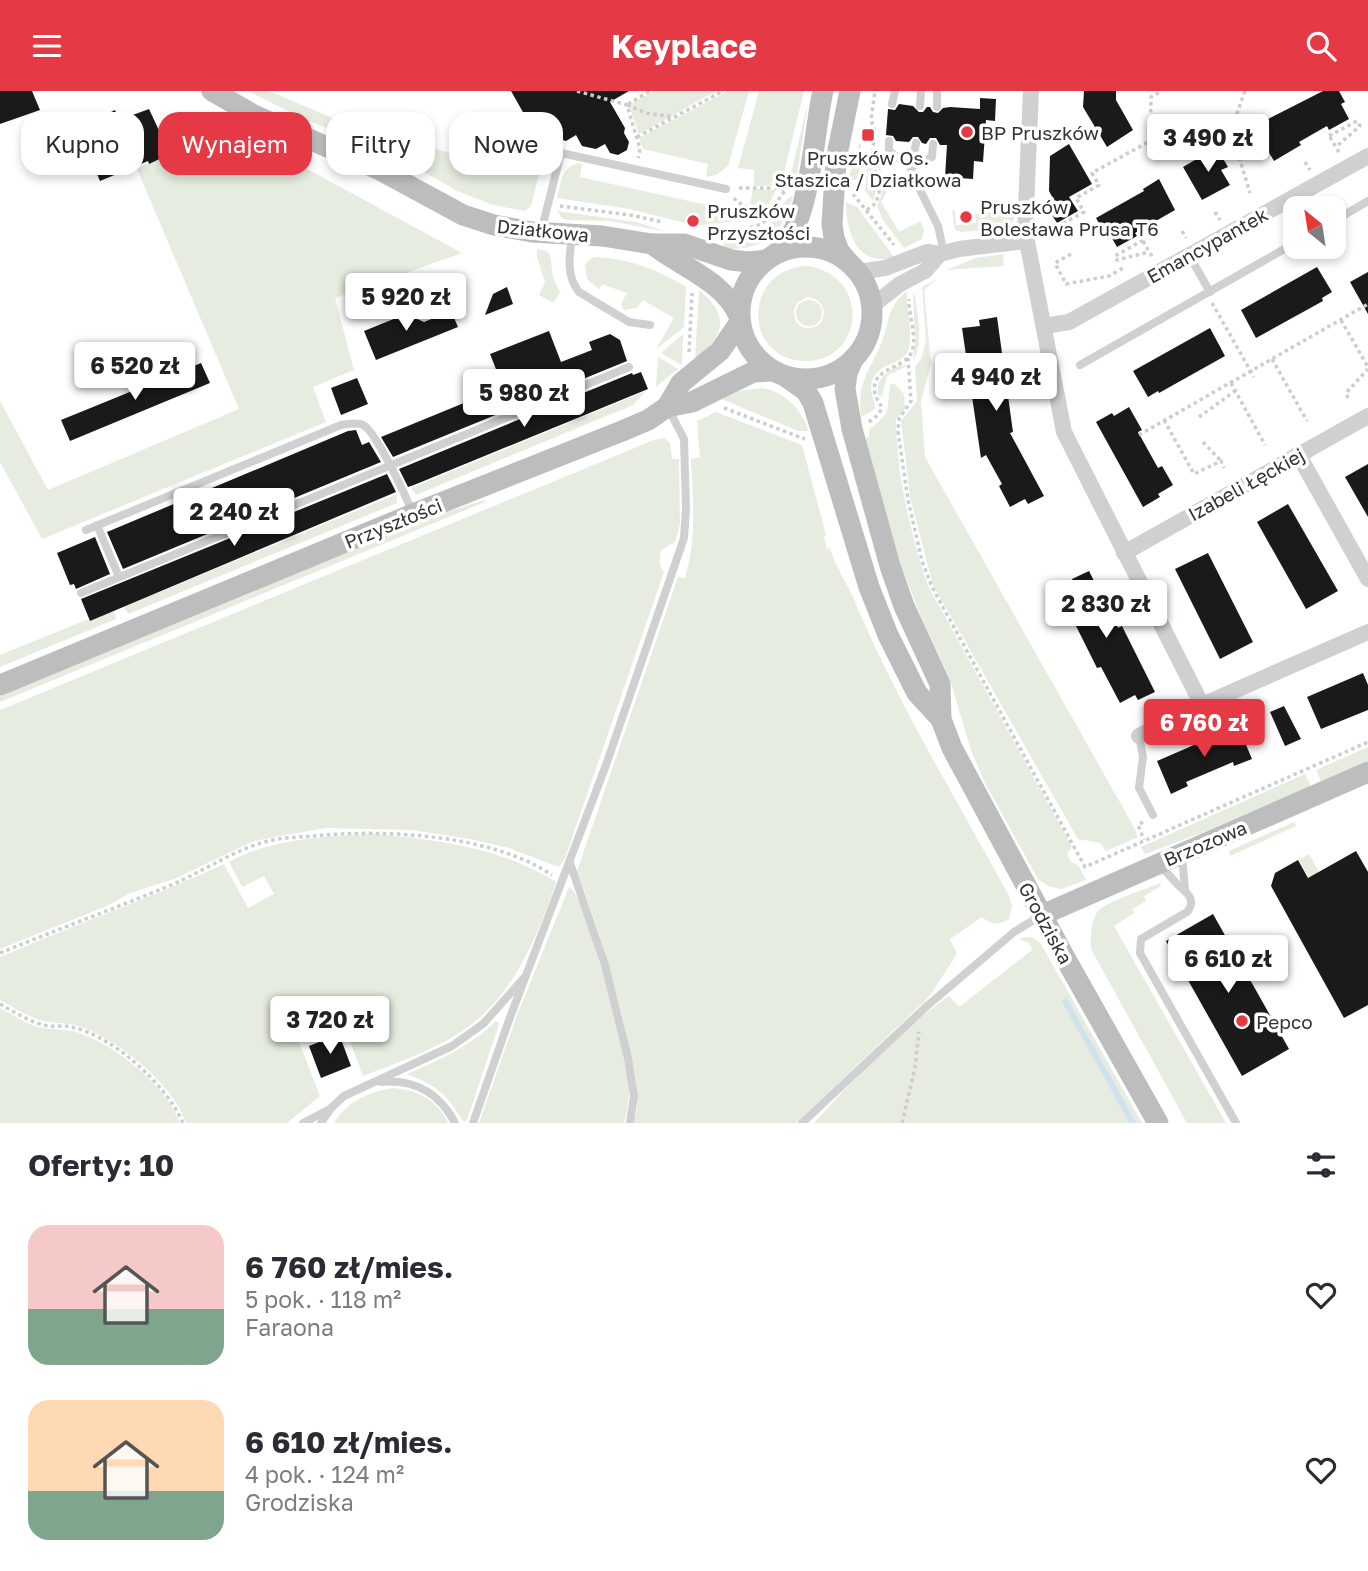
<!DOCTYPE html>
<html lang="pl">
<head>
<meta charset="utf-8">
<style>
  :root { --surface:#fff; --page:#f7f7f7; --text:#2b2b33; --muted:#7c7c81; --accent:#e63946 }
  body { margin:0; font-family:"Golos Text",sans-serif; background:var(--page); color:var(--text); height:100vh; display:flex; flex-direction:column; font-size:26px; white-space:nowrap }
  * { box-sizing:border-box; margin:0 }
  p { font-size:23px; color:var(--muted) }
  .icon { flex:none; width:38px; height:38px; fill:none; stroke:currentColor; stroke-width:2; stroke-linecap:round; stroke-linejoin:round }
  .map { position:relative; height:1032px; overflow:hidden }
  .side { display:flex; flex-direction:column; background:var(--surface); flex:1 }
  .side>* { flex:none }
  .top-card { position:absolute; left:21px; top:21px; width:700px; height:63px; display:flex; gap:14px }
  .needle { width:46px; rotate:330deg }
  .buttons { position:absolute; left:1283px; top:105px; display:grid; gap:14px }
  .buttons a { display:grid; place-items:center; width:63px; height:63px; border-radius:14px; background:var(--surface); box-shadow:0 4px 10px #0003; font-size:35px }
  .price { position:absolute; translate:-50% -60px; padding:0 16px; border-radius:7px; background:#fff; color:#222; font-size:23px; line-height:46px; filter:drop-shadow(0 2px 4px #0008) }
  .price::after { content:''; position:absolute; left:50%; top:42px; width:21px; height:16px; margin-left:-10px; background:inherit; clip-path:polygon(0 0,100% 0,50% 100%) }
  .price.active { background:var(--accent); color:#fff }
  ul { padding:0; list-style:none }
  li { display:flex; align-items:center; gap:21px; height:175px; padding:0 28px }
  li span { display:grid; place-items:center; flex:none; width:196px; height:140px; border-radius:21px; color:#555 }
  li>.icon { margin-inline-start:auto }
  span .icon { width:84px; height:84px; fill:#fffc; stroke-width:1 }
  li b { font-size:30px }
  h2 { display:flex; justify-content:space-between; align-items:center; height:84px; padding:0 28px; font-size:30px }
  .tag { padding:0 24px; border-radius:21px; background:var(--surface); box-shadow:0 4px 10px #0003; font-size:24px; line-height:63px }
  .tag.active { background:var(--accent); color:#fff }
  header { display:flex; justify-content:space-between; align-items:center; height:91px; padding:0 28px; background:var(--accent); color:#fff; font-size:32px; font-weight:700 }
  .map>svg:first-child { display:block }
  .green { fill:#e6ecdf; fill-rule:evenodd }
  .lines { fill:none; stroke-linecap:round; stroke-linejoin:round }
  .stream { stroke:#cfe2ee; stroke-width:6 }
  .building { fill:#1a1a1a }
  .path { stroke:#cdcdcd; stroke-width:3.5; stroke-dasharray:3.5 3.5; stroke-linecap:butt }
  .lane { stroke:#d0d0d0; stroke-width:8 }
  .street { stroke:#d0d0d0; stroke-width:16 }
  .secondary { stroke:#bdbdbd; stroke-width:21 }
  .poi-dot { fill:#e63946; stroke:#fff; stroke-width:2.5 }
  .labels { text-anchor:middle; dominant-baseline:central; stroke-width:7; stroke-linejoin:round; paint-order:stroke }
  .poi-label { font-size:19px; fill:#333; stroke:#fff; text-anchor:start }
  .street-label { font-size:19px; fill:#333; stroke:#fff }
</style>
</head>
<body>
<header><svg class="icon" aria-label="menu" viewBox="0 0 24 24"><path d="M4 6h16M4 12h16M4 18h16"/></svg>Keyplace<svg class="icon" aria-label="search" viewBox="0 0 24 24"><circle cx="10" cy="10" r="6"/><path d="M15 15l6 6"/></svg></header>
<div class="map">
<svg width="1368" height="1032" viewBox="0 0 1368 1032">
  <rect width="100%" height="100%" fill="#fff"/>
  <g class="green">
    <polygon points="248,0 269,0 342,31 419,54 521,79 534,72 540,79 531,115 525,120 493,114 457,100 426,82 370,54 304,28"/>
    <polygon points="654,0 716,0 639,43 629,14"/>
    <polygon points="728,0 749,0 728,75 716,84 706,86 708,73 643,58 639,47"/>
    <polygon points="759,0 804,0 781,94 754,95 754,79 738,77"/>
    <polygon points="808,12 797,84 792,83 791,82"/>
    <polygon points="224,33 462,162 335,207 354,279 313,296 326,331 42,448 0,371 0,310 48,399 239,318 137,78"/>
    <polygon points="859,53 861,53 859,89 848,89"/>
    <polygon points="868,61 870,61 876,99 873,110 865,100"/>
    <path d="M579,72L582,73L580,86L734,120L736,114L762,124L757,128L694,135L695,128L691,127L689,133L630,118L557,107C561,92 561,76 579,72Z"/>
    <polygon points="878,73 889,96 881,111 899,141 921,130 924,140 922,148 904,157 883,129 877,115 882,103"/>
    <polygon points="753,98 776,99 765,121 750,113"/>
    <path d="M793,105C783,145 761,160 721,158L729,145C742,140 756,144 768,135C780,127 779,110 793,105Z"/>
    <path d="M846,111L857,116L894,166C857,177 846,141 846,111Z"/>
    <polygon points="992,112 1000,114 1000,119 1017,120 1010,137 962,141 955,139 952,120 955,119 956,134 976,132 975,123 991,121"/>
    <polygon points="557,120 636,131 668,141 610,130 567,129 562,127"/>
    <polygon points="537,158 547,160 550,164 553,186 560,202 553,212 539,204 545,191 537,166"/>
    <polygon points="1003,163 1004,175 946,179 976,167"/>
    <path d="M596,166C630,168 657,178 686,196L684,236L656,258L674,227L643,209L637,217L624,219L621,213L627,202L602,193L599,198L587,188L585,174L590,168Z"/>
    <path d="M808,175C872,185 864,273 803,270C742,267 743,177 808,175ZM807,206C823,208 828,220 820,233C803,245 787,229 797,212Z"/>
    <polygon points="937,188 924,199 931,273 921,310 925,366 1135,738 1138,746 1106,760 1100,752 1078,748 933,494 910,406 901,330 917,310 915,276 922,266 926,248 922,196"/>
    <path d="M699,199C730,224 725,245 695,268Z"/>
    <path d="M907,200C906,216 914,246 908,260C901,276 872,271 871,297C871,304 875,311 875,318L861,326C857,291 868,283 881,253C890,231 886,217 907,200Z"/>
    <path d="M913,204H915C917,226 925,249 913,270L915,247Z"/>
    <circle cx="809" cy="222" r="13"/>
    <polygon points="683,243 682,274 661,262"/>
    <polygon points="658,266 678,278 656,296"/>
    <path d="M900,274L907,275L887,285L882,305H878C876,288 885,282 900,274Z"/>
    <path d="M890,293H895L904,303L905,318L896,328C896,381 911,445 928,495L1072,756L1067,763L1071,771L1078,774L1086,789L1061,798L1048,795L1038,788L985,692L971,659L949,586L923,530L901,475L865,348L869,346V339C893,320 886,321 890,293Z"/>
    <path d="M763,297C787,302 800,318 809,340H798L722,308L739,300Z"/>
    <polygon points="646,300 633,314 416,404 411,397"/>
    <path d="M716,321L802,354L826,444L824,445L827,458L830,457C836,477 847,492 855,511C898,613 956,707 1009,805L1012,814L1009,828C998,835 992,834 982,826L950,848L957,863L929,906L796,1032H634C642,1005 634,979 628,952C616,893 598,836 577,780L678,486L685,487C697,448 693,408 691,368L700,366L697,330Z"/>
    <path d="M665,347L670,352L672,368H679L680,433L675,451L661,459C660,468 658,474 664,481L565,767L559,776L509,757L470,748L411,739L325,737L254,750L174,788L130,802L107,815L0,858V619L632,358L653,349Z"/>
    <polygon points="397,403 397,412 128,523 124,516"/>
    <polygon points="484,409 485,411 0,611 0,605 438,424"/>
    <polygon points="114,520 116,528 0,576 0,564 86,529 90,530"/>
    <polygon points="1368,656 1368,670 1321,690 1316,679"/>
    <polygon points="1305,683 1311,695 1209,739 1145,763 1141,756"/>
    <polygon points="1294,731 1296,735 1230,765 1229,760"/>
    <path d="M373,743C438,749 500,756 556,791C535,852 510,914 451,947C423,963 392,974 363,985L342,929L297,946L320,1005L287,1032H186C174,994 119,949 81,936C69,931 56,933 44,930C28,926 14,917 0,909V866C74,834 151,807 224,773L248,817L274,803L264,785L242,796L229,771C269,748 327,745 373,743Z"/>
    <polygon points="1309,763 1368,870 1368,893 1299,769"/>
    <path d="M1160,792L1161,795L1144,805L1146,810L1132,818L1134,822L1114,835L1226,1032H1187L1091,858C1090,848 1091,829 1098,820C1106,811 1146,798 1160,792Z"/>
    <path d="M569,796C587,804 627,968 629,995C630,1007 627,1020 624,1032H479L516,927Z"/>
    <path d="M1026,846L1034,847L1041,853L1142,1032H814C854,988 900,939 949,905L959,916L1032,859L1029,852L1019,848Z"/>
    <path d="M0,917C12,923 25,933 39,936C51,939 64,938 76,941C113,952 167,995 180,1032H0Z"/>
    <path d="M496,930L499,932L498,936L467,1029L464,1031C443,1000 442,998 407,983C439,969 471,955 496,930Z"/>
    <path d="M393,997C418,999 437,1009 448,1032H334C348,1010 368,1001 393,997Z"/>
  </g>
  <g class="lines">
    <polyline class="stream" points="1065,910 1133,1032"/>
  </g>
  <g class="building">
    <polygon points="0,0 32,0 40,19 0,33"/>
    <polygon points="511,0 629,0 610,11 625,37 624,42 629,51 627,59 618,64 610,62 605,53 596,58 582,55 576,44 566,50 559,48 553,38 542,44 528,40 523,29 524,23"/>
    <polygon points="1084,0 1116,0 1116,9 1133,39 1107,56 1083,16"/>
    <polygon points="1323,0 1339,0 1345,11 1341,13 1349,28 1329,39 1327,35 1299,51 1301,54 1274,70 1265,55 1259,58 1249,41 1260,35 1258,33"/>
    <polygon points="980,7 996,8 995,30 986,29 983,71 974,70 973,88 945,86 947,54 940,54 936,47 930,47 926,53 922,52 918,46 913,46 909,51 896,50 893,45 886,44 888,18 895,19 899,13 913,15 919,21 923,21 927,16 930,16 933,21 938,22 943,17 950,16 980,18"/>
    <polygon points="149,18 170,63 149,73 148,70 100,90 94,76 109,71 93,30 115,19 119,29"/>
    <polygon points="1069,53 1092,93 1069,106 1078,120 1057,132 1047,116 1055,111 1049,100 1050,65"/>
    <polygon points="1218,59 1228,76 1221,79 1230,94 1202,109 1183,76 1207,62 1208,64"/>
    <polygon points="1159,88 1175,119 1135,142 1137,145 1117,156 1109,142 1105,143 1096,127 1144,100 1143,98"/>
    <polygon points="1317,176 1332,201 1322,207 1323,210 1256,247 1241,219"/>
    <polygon points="1368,181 1368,223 1350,191"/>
    <polygon points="507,196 513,213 485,224 493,203"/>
    <polygon points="451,220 458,236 376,269 364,240 406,223 424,231"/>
    <polygon points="997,226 1013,341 1010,342 1044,405 1028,413 1025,408 1010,416 999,395 1002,393 986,364 981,367 962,237 980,235 979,229"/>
    <polygon points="1210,237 1225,265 1159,302 1158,300 1148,306 1133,280"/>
    <polygon points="549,240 561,271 592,259 589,251 610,243 620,249 627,270 393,366 381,346 503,296 490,263"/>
    <polygon points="201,272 210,292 70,350 61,329"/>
    <polygon points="641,281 648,298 414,394 408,396 399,378 632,282 633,284"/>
    <polygon points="357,287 368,313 341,324 331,297"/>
    <polygon points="1129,316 1142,339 1138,341 1158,377 1162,375 1173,394 1158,403 1160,406 1143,416 1096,331 1112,322 1114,325"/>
    <polygon points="356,339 362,354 369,351 381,371 123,478 107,441 348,340"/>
    <polygon points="1368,373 1368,426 1345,386"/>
    <polygon points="387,383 396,401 90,530 81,508"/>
    <polygon points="1288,413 1338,500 1306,518 1257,431"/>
    <polygon points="95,446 110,483 76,498 74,493 70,494 57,462"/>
    <polygon points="1208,462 1253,551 1220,568 1175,478"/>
    <polygon points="1089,480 1118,537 1122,535 1155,601 1138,609 1135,604 1120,612 1101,576 1097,577 1059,501 1074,493 1072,488"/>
    <polygon points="1363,582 1368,594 1368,619 1321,638 1307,606"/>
    <polygon points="1284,615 1301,648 1285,655 1270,621"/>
    <polygon points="1238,635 1252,668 1234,675 1233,671 1186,691 1188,695 1171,703 1157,670"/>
    <polygon points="1356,760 1368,781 1368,914 1344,927 1271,795 1275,782 1298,769 1308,787"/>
    <polygon points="1213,823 1289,958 1242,985 1166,850"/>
    <polygon points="339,943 351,975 321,987 309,955"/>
  </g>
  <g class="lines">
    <g class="path">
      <polyline points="577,0 627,14 640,58 638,67"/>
      <polyline points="1245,0 1231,39 1250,102"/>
      <polyline points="628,13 650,0"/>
      <polyline points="627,14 646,22 675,26"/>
      <polyline points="1329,45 1357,30 1360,35 1336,56"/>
      <polyline points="637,46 723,0"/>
      <polyline points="1330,46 1340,63"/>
      <polyline points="1305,71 1310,79"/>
      <polyline points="739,97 777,97 785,99"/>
      <polyline points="853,103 894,154"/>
      <polyline points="734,107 737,111 770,125"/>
      <polyline points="560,115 630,124 663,131"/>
      <polyline points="867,119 876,112 879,102 873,64 874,37 871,29 875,0"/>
      <polyline points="1215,121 1220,129"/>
      <polyline points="1057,136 1084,121 1076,107 1099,94 1092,82 1150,50 1151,6 1162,0"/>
      <path d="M708,139C728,138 760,142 772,123C777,114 778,105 787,99"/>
      <polyline points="1182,140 1186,147"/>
      <polyline points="1143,149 1115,165 1117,169 1149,161"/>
      <polyline points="1143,150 1153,167"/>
      <polyline points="1071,163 1055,172 1066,193 1109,185 1125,176"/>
      <polyline points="1212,212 1254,286"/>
      <polyline points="1341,229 1368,276"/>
      <polyline points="689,261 692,202"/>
      <polyline points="908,267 911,310 899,328 898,341 908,409 922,470 932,496 1085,776 1368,651"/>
      <polyline points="1272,268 1307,330"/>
      <polyline points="1231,292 1265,354"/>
      <polyline points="1348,307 1346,302 1368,278"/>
      <polyline points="724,317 805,348"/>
      <polyline points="1199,326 1235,300"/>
      <polyline points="1164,329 1194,383 1221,370 1224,377"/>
      <path d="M869,331L878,324L882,317C880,312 876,308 875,303C870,277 900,279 910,264C919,249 908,224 909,208"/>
      <polyline points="1139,344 1368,213"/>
      <polyline points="1203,351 1221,370"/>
      <polyline points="1143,731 1138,734 1144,749"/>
      <path d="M0,862C56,839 113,818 169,795C200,782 229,762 261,752C277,747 296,746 313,745C384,738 491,743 552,784"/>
      <path d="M0,913C16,922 31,932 49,935C56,936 64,934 71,936C112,944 167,994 183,1032"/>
      <polyline points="902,1032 915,976 919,941"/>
    </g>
    <g class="lane">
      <polyline points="892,13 895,0"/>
      <polyline points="920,15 921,0"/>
      <polyline points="937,16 937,0"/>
      <polyline points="889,50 889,60 911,76"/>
      <polyline points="916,52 911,81 938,135 944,162"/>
      <polyline points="911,76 932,66 933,53"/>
      <polyline points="1334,130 1368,110"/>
      <polyline points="541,141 561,62 726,98"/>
      <path d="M572,146C569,166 566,184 579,201L629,231L650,234"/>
      <polyline points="1189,164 1210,201"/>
      <polyline points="1080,274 1295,152"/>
      <polyline points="97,434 119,486"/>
      <path d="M86,439L341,334C348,333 357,331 363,334C375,339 406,405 412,421"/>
      <polyline points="81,502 629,276"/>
      <polyline points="1139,645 1143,666 1139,697 1153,724"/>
      <polyline points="1182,764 1185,799"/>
      <polyline points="570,772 605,874 628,967 634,1005 630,1032"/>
      <path d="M1158,774C1167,780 1171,787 1178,794C1187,802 1197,809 1187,821L1141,848L1140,862L1236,1032"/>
      <path d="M381,991C415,988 440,1003 455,1032"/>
      <polyline points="303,1032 328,1019"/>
      <polyline points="321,1032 331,1017 344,1005 452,955 483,933 524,887"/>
      <polyline points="473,1032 509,929 606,674 684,447 686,417 684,348 668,317"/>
      <polyline points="802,1032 927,915 1014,841 1042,824"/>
    </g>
    <g class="street">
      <polyline points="1031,0 1025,140 1064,341 1202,614"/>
      <polyline points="858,181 885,177 927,161 940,163 959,158 1026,150"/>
      <polyline points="872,215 900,193 925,180 940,163"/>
      <polyline points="1044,235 1069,231 1368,65"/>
      <polyline points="1298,363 1368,488"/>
      <polyline points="1124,462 1368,325"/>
      <polyline points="1139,645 1202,614 1368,541"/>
    </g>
    <g class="secondary">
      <polyline points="212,0 254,24 380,79 463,124 494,134 532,141 602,145 652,153 684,153 731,169 749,171 766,169"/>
      <path d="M652,153C681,176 724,190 739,225"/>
      <circle cx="806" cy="222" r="66"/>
      <path d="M775,163C811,139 813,42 823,0"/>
      <polyline points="848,171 839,160 834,147 832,133 836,69 850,0"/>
      <polyline points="853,268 847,282 845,298 852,338 890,475 904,515 940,593 941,628 952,657 1064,865 1158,1032"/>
      <polyline points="786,286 806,300 813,312 869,496 888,544 917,602 941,628"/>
      <polyline points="667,316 681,292 720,260 740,231"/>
      <polyline points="0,594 413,423 622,340 648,329 667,316 692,311 753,281 773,280"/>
      <polyline points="1042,824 1368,681"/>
    </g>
  </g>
  <g class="poi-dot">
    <circle cx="967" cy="41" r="7"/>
    <rect x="861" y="37" width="14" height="14" rx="3.5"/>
    <circle cx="966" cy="126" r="7"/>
    <circle cx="693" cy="130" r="7"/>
    <circle cx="1242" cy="930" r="7"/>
  </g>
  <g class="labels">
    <g class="poi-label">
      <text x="981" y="41">BP Pruszków</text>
      <text x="868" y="66" text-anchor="middle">Pruszków Os.<tspan x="868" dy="22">Staszica / Działkowa</tspan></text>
      <text x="980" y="115">Pruszków<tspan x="980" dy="22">Bolesława Prusa T6</tspan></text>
      <text x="707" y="119">Pruszków<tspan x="707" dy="22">Przyszłości</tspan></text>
      <text x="1256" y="930">Pepco</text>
    </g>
    <g class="street-label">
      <text transform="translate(543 139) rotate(6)">Działkowa</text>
      <text transform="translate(1207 154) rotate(-29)">Emancypantek</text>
      <text transform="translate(1246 393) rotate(-29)">Izabeli Łęckiej</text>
      <text transform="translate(393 432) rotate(-22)">Przyszłości</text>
      <text transform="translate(1205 752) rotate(-23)">Brzozowa</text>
      <text transform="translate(1046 832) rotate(61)">Grodziska</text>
    </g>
  </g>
</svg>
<div class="buttons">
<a><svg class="needle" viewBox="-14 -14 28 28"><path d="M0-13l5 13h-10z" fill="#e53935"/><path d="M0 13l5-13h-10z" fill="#7c7c81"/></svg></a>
</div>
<b class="price" style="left:1208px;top:83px">3 490 zł</b>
<b class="price" style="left:406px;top:242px">5 920 zł</b>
<b class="price" style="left:135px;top:311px">6 520 zł</b>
<b class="price" style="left:996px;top:322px">4 940 zł</b>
<b class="price" style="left:524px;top:338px">5 980 zł</b>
<b class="price" style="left:234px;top:457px">2 240 zł</b>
<b class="price" style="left:1106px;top:549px">2 830 zł</b>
<b class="price active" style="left:1204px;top:668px">6 760 zł</b>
<b class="price" style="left:1228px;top:904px">6 610 zł</b>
<b class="price" style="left:330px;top:965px">3 720 zł</b>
<div class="top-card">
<a class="tag">Kupno</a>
<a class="tag active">Wynajem</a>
<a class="tag">Filtry</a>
<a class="tag">Nowe</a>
</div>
</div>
<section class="side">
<h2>Oferty: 10<svg class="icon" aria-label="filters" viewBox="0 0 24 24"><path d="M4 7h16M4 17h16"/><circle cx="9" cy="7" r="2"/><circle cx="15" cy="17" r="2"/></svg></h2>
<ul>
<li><span style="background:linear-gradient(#f6c9c9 60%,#7fa58c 0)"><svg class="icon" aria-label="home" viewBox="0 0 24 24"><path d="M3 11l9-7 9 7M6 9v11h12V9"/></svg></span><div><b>6 760 zł/mies.</b><p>5 pok. · 118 m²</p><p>Faraona</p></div><svg class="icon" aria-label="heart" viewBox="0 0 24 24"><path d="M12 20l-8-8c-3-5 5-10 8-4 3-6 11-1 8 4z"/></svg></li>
<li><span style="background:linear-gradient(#ffd9b3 65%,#7fa58c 0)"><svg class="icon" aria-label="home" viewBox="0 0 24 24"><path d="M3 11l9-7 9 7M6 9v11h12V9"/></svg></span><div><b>6 610 zł/mies.</b><p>4 pok. · 124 m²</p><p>Grodziska</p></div><svg class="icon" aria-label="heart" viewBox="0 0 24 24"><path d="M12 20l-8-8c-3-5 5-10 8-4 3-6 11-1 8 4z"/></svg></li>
</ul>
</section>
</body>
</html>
